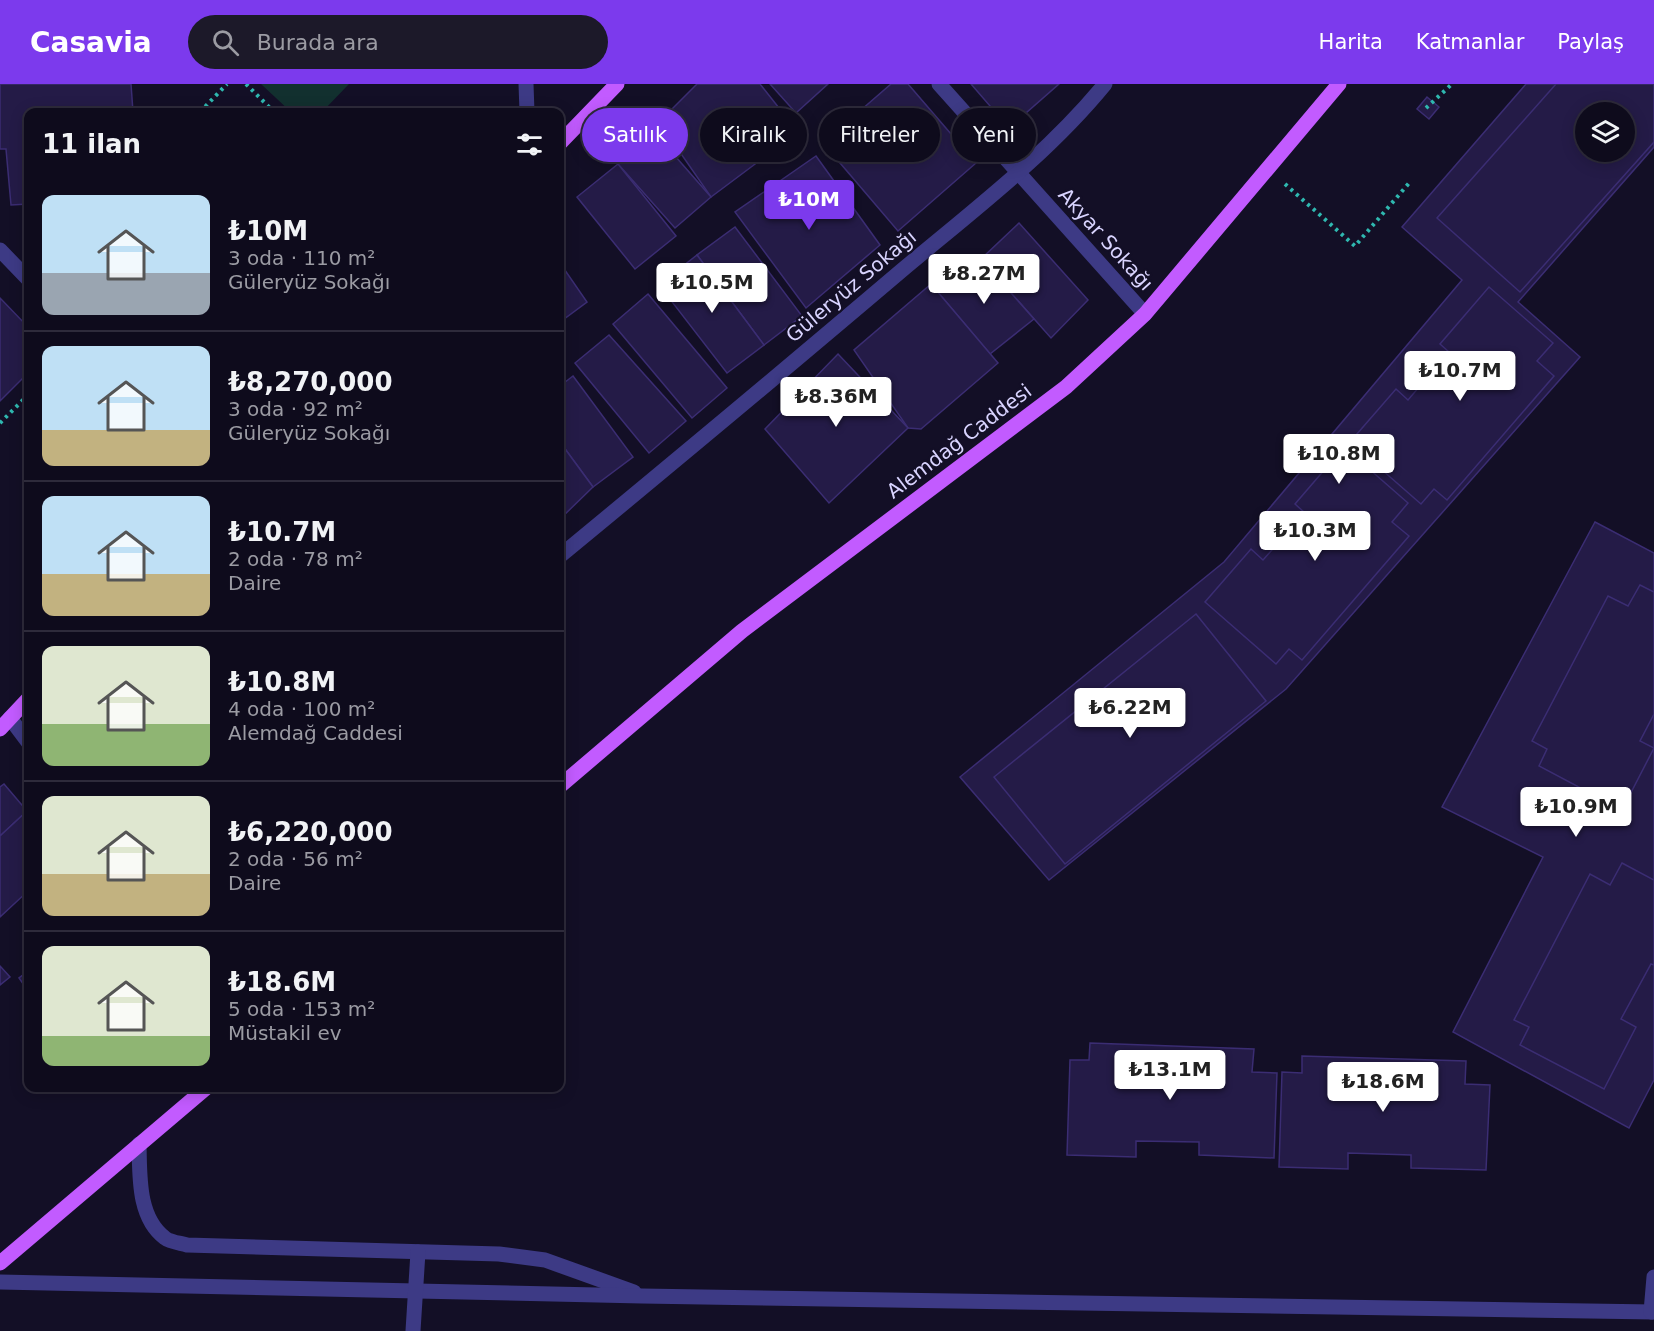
<!DOCTYPE html>
<html lang="tr">
<head>
<meta charset="utf-8">
<style>
  :root { --surface:#0e0b1c; --page:#1c1929; --text:#f1f3f6; --muted:#9b9ba3; --line:#2e2b3b; --accent:#7c3aed }
  body { margin:0; font-family:"DejaVu Sans",sans-serif; background:var(--page); color:var(--text); height:100vh; display:flex; flex-direction:column; font-size:22px; white-space:nowrap }
  * { box-sizing:border-box; margin:0 }
  p { font-size:20px; color:var(--muted) }
  .icon { flex:none; width:33px; height:33px; fill:none; stroke:currentColor; stroke-width:2; stroke-linecap:round; stroke-linejoin:round }
  .map { position:relative; flex:1; overflow:hidden }
  .drawer { position:absolute; left:24px; top:24px; width:540px; height:984px; display:flex; flex-direction:column; background:var(--surface); border-radius:12px; box-shadow:0 3px 15px #0003,0 0 0 2px var(--line) }
  .drawer>* { flex:none }
  .top-card { position:absolute; left:582px; top:24px; width:570px; height:54px; display:flex; gap:12px }
  .fabs { position:absolute; left:1575px; top:18px; display:grid; gap:12px }
  .fabs a { display:grid; place-items:center; width:60px; height:60px; border-radius:50%; background:var(--surface); box-shadow:0 3px 15px #0003,0 0 0 2px var(--line); font-size:30px }
  .price { position:absolute; translate:-50% -51px; padding:0 14px; border-radius:6px; background:#fff; color:#222; font-size:20px; line-height:39px; filter:drop-shadow(0 2px 3px #0008) }
  .price::after { content:''; position:absolute; left:50%; top:36px; width:18px; height:14px; margin-left:-9px; background:inherit; clip-path:polygon(0 0,100% 0,50% 100%) }
  .price.on { background:var(--accent); color:#fff }
  ul { padding:0; list-style:none }
  li { display:flex; align-items:center; gap:18px; height:150px; padding:0 18px }
  li+li { border-top:2px solid var(--line) }
  li span { display:grid; place-items:center; flex:none; width:168px; height:120px; border-radius:12px; color:#555 }
  li>.icon { margin-inline-start:auto }
  span .icon { width:72px; height:72px; fill:#fffc; stroke-width:1 }
  li b { font-size:26px }
  h2 { display:flex; justify-content:space-between; align-items:center; height:72px; padding:0 18px; font-size:26px }
  .tag { padding:0 21px; border-radius:27px; background:var(--surface); box-shadow:0 3px 15px #0003,0 0 0 2px var(--line); font-size:21px; line-height:54px }
  .tag.on { background:var(--accent); color:#fff }
  header { display:flex; align-items:center; gap:36px; box-sizing:border-box; height:84px; padding:0 30px; background:var(--accent); color:#fff }
  header strong { font-size:28px }
  nav { display:flex; gap:33px; margin-inline-start:auto; font-size:21px }
  .search { width:420px; height:54px; background:var(--page); display:flex; align-items:center; gap:15px; box-sizing:border-box; padding:0 21px; border-radius:33px; color:var(--muted); font-size:22px }
  .map>svg:first-child { display:block }
  .green { fill:#12302f }
  .building { fill:#241b47; stroke:#3b2d73; stroke-width:1.5; fill-rule:evenodd }
  .lines { fill:none; stroke-linecap:round; stroke-linejoin:round }
  .path { stroke:#2fb8b0; stroke-width:4; stroke-dasharray:3 4.5; stroke-linecap:butt }
  .minor { stroke:#3d3a85; stroke-width:15 }
  .major { stroke:#c25bff; stroke-width:15 }
  .labels { text-anchor:middle; dominant-baseline:central; stroke-width:4.5; stroke-linejoin:round; paint-order:stroke }
  .street-label { font-size:20px; fill:#d9d4ff; stroke:#130f26 }
</style>
</head>
<body>
<header>
<strong>Casavia</strong>
<div class="search"><svg class="icon" aria-label="search" viewBox="0 0 24 24"><circle cx="10" cy="10" r="6"/><path d="M15 15l6 6"/></svg>Burada ara</div>
<nav><a>Harita</a><a>Katmanlar</a><a>Paylaş</a></nav>
</header>
<div class="map">
<svg width="1654" height="1247" viewBox="0 0 1654 1247">
  <rect width="100%" height="100%" fill="#130f26"/>
  <polygon class="green" points="261,0 349,0 322,28 291,28"/>
  <g class="building">
    <polygon points="0,0 131,0 133,28 28,28 28,120 11,121 6,65 0,65"/>
    <polygon points="697,0 760,0 798,48 711,113 659,38"/>
    <polygon points="770,0 828,0 796,29"/>
    <polygon points="891,0 908,0 976,79 898,147 823,59"/>
    <polygon points="971,0 1059,0 1009,44"/>
    <path d="M1526,0H1654V63L1518,218L1580,273L1286,605L1049,796L960,693L1224,478L1462,196L1402,143ZM1586,28H1624V68H1586Z"/>
    <path d="M1556,0H1654V58L1520,208L1437,134ZM1586,28H1624V68H1586Z"/>
    <polygon points="1427,13 1439,23 1429,35 1417,25"/>
    <polygon points="654,48 711,113 675,144 618,80"/>
    <polygon points="816,72 880,161 806,224 735,128"/>
    <polygon points="618,80 676,152 635,185 577,113"/>
    <polygon points="1019,139 1088,216 1051,254 981,175"/>
    <polygon points="735,143 802,232 764,261 697,171"/>
    <polygon points="697,171 764,261 727,289 659,201"/>
    <polygon points="981,175 1034,235 990,270 931,200"/>
    <polygon points="560,179 587,218 560,238"/>
    <polygon points="931,200 998,279 921,345 908,344 854,266"/>
    <polygon points="1489,203 1553,259 1537,277 1554,292 1447,416 1434,405 1421,420 1350,358 1396,305 1408,316 1449,268 1440,260"/>
    <polygon points="648,210 727,304 692,334 613,240"/>
    <polygon points="0,214 28,243 28,289 0,317"/>
    <polygon points="609,251 686,337 649,369 575,279"/>
    <polygon points="838,270 908,344 829,419 765,345"/>
    <polygon points="573,292 633,373 593,403 560,358 560,302"/>
    <polygon points="560,358 593,403 560,435"/>
    <polygon points="1344,363 1408,419 1392,438 1409,452 1302,576 1289,565 1276,580 1205,518 1251,465 1263,476 1305,429 1295,420"/>
    <polygon points="1595,438 1654,469 1654,996 1629,1044 1453,948 1543,773 1442,723"/>
    <polygon points="1640,501 1654,508 1654,630 1640,657 1654,664 1622,726 1539,682 1547,665 1532,657 1608,512 1628,522"/>
    <polygon points="1196,530 1266,617 1065,780 994,693"/>
    <polygon points="4,700 27,727 0,752 0,703"/>
    <polygon points="27,727 28,807 0,833 0,752"/>
    <polygon points="1622,779 1654,796 1654,881 1651,880 1621,935 1636,943 1604,1005 1520,961 1529,943 1514,936 1590,790 1610,801"/>
    <polygon points="0,882 10,893 0,901"/>
    <polygon points="28,887 28,907 19,894"/>
    <polygon points="1090,959 1254,965 1252,988 1277,989 1274,1074 1199,1071 1199,1058 1136,1057 1136,1073 1067,1071 1070,976 1089,976"/>
    <polygon points="1302,972 1466,977 1465,1000 1490,1001 1486,1086 1411,1084 1411,1071 1348,1069 1348,1085 1279,1083 1282,988 1302,989"/>
  </g>
  <g class="lines">
    <g class="path">
      <polyline points="246,0 274,28"/>
      <polyline points="1426,24 1452,0"/>
      <polyline points="200,28 227,0"/>
      <polyline points="1285,100 1355,162 1410,98"/>
      <polyline points="0,339 28,311"/>
    </g>
    <g class="minor">
      <polyline points="526,0 527,28"/>
      <polyline points="939,0 1145,230"/>
      <polyline points="0,166 28,195"/>
      <path d="M560,472C674,378 788,283 901,187C971,128 1047,71 1105,0"/>
      <polyline points="10,634 28,658"/>
      <path d="M139,1060C140,1090 137,1133 165,1154C170,1158 180,1159 187,1161L499,1170L545,1176L634,1208"/>
      <polyline points="0,1198 642,1212 1654,1228"/>
      <polyline points="1651,1228 1654,1193"/>
      <polyline points="413,1247 418,1168"/>
    </g>
    <g class="major">
      <polyline points="560,59 617,0"/>
      <polyline points="0,645 28,615"/>
      <polyline points="560,702 742,547 1066,303 1145,230 1339,0"/>
      <polyline points="0,1179 206,1004"/>
    </g>
  </g>
  <g class="labels">
    <g class="street-label">
      <text transform="translate(1106 155) rotate(48)">Akyar Sokağı</text>
      <text transform="translate(851 202) rotate(-40)">Güleryüz Sokağı</text>
      <text transform="translate(959 357) rotate(-37)">Alemdağ Caddesi</text>
    </g>
  </g>
</svg>
<div class="fabs">
<a><svg class="icon" aria-label="layers" viewBox="0 0 24 24"><path d="M12 4l9 5-9 5-9-5zM3 14l9 5 9-5"/></svg></a>
</div>
<b class="price on" style="left:809px;top:147px">₺10M</b>
<b class="price" style="left:984px;top:221px">₺8.27M</b>
<b class="price" style="left:712px;top:230px">₺10.5M</b>
<b class="price" style="left:1460px;top:318px">₺10.7M</b>
<b class="price" style="left:836px;top:344px">₺8.36M</b>
<b class="price" style="left:1339px;top:401px">₺10.8M</b>
<b class="price" style="left:1315px;top:478px">₺10.3M</b>
<b class="price" style="left:1130px;top:655px">₺6.22M</b>
<b class="price" style="left:1576px;top:754px">₺10.9M</b>
<b class="price" style="left:1170px;top:1017px">₺13.1M</b>
<b class="price" style="left:1383px;top:1029px">₺18.6M</b>
<div class="top-card">
<a class="tag on">Satılık</a>
<a class="tag">Kiralık</a>
<a class="tag">Filtreler</a>
<a class="tag">Yeni</a>
</div>
<section class="drawer">
<h2>11 ilan<svg class="icon" aria-label="filters" viewBox="0 0 24 24"><path d="M4 7h16M4 17h16"/><circle cx="9" cy="7" r="2"/><circle cx="15" cy="17" r="2"/></svg></h2>
<ul>
<li><span style="background:linear-gradient(#bfe0f5 65%,#9aa5b1 0)"><svg class="icon" aria-label="home" viewBox="0 0 24 24"><path d="M3 11l9-7 9 7M6 9v11h12V9"/></svg></span><div><b>₺10M</b><p>3 oda · 110 m²</p><p>Güleryüz Sokağı</p></div></li>
<li><span style="background:linear-gradient(#bfe0f5 70%,#c2b280 0)"><svg class="icon" aria-label="home" viewBox="0 0 24 24"><path d="M3 11l9-7 9 7M6 9v11h12V9"/></svg></span><div><b>₺8,270,000</b><p>3 oda · 92 m²</p><p>Güleryüz Sokağı</p></div></li>
<li><span style="background:linear-gradient(#bfe0f5 65%,#c2b280 0)"><svg class="icon" aria-label="home" viewBox="0 0 24 24"><path d="M3 11l9-7 9 7M6 9v11h12V9"/></svg></span><div><b>₺10.7M</b><p>2 oda · 78 m²</p><p>Daire</p></div></li>
<li><span style="background:linear-gradient(#dfe7d0 65%,#8fb573 0)"><svg class="icon" aria-label="home" viewBox="0 0 24 24"><path d="M3 11l9-7 9 7M6 9v11h12V9"/></svg></span><div><b>₺10.8M</b><p>4 oda · 100 m²</p><p>Alemdağ Caddesi</p></div></li>
<li><span style="background:linear-gradient(#dfe7d0 65%,#c2b280 0)"><svg class="icon" aria-label="home" viewBox="0 0 24 24"><path d="M3 11l9-7 9 7M6 9v11h12V9"/></svg></span><div><b>₺6,220,000</b><p>2 oda · 56 m²</p><p>Daire</p></div></li>
<li><span style="background:linear-gradient(#dfe7d0 75%,#8fb573 0)"><svg class="icon" aria-label="home" viewBox="0 0 24 24"><path d="M3 11l9-7 9 7M6 9v11h12V9"/></svg></span><div><b>₺18.6M</b><p>5 oda · 153 m²</p><p>Müstakil ev</p></div></li>
</ul>
</section>
</div>
</body>
</html>
